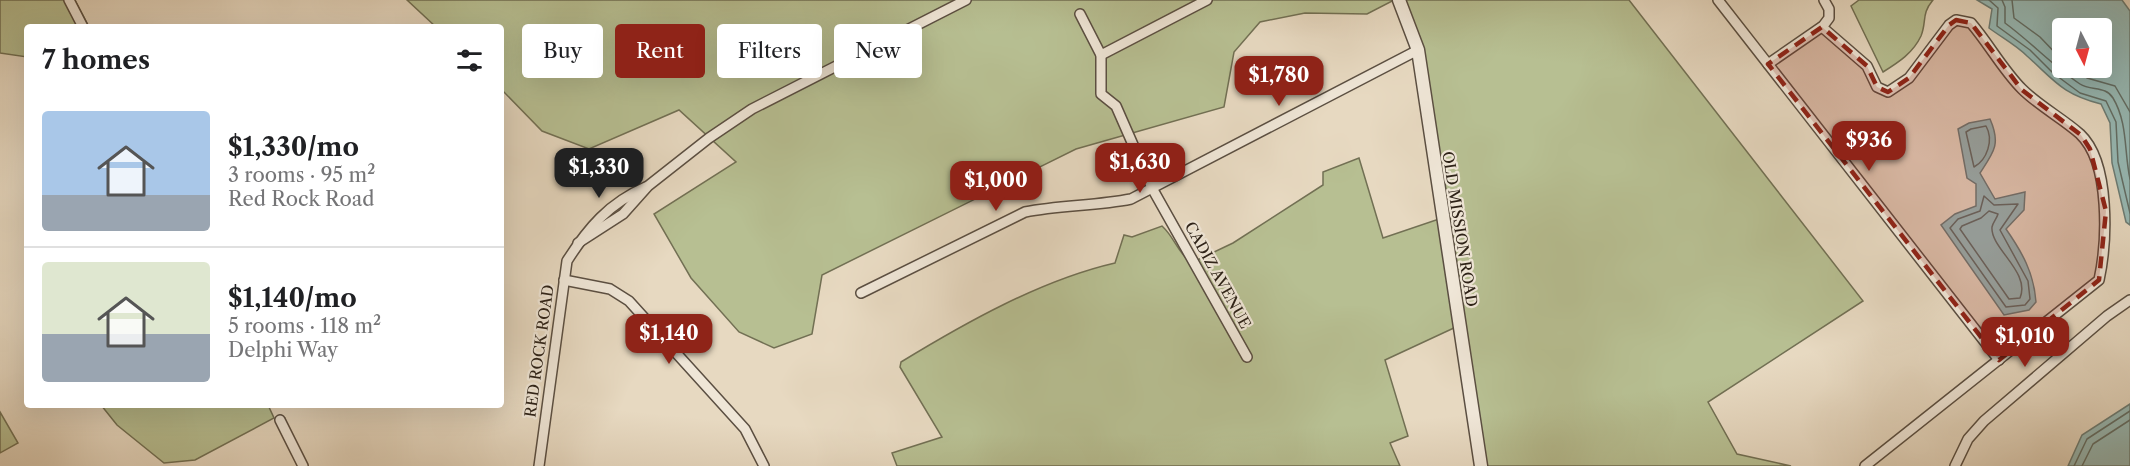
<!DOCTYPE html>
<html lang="en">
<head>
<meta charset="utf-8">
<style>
  :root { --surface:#fff; --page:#f6f6f6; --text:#202124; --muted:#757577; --line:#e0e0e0; --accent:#8f2418 }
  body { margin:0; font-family:"Libre Caslon Text",serif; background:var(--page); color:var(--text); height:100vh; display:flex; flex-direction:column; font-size:22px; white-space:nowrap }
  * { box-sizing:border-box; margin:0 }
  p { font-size:20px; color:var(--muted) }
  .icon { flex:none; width:33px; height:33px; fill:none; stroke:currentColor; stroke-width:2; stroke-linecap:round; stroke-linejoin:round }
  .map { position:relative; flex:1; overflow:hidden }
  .side { position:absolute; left:24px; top:24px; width:480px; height:384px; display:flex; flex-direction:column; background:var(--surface); border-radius:6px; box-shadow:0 6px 24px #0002 }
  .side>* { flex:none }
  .banner { position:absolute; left:522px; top:24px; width:570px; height:54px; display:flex; gap:12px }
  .needle { width:39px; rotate:174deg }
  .controls { position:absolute; left:2052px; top:18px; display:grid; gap:12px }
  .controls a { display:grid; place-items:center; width:60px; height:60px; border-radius:6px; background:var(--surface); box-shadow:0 6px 24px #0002; font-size:30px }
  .price { position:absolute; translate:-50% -51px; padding:0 14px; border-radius:12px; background:var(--accent); color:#fff; font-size:20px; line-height:39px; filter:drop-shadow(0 2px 3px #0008) }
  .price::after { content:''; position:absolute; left:50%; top:36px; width:18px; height:14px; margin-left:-9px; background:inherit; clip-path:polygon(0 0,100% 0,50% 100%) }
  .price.selected { background:#222; color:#fff }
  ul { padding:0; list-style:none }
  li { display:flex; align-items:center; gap:18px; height:150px; padding:0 18px }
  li+li { border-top:2px solid var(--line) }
  li span { display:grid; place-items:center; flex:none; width:168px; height:120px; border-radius:6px; color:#555 }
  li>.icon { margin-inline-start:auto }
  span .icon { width:72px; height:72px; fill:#fffc; stroke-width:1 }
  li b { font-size:26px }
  h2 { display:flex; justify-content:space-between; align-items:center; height:72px; padding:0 18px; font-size:26px }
  .pill { padding:0 21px; border-radius:6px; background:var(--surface); box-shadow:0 6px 24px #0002; font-size:21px; line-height:54px }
  .pill.selected { background:var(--accent); color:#fff }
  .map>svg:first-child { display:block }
  .green { fill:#b7bf92; stroke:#727054; stroke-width:1.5 }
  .water { fill:#97bab6; stroke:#6c7d76; stroke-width:1.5; fill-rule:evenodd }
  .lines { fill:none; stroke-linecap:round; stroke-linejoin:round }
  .shore { stroke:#626e66; stroke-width:1.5 }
  .minor-casing { stroke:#5b4f42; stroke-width:12 }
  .tertiary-casing { stroke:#5b4f42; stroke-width:15 }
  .minor { stroke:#efe6d7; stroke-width:9 }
  .tertiary { stroke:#efe6d7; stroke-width:12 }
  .marked { fill:#8f2418; fill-opacity:0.2; stroke:#8f2418; stroke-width:4.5; stroke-dasharray:12 8; stroke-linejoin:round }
  .labels { text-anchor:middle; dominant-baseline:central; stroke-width:4.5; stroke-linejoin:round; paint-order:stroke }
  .street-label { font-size:15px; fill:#2c2117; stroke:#efe6d7 }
</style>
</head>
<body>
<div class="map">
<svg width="2130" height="466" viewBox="0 0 2130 466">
  <rect width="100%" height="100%" fill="#e7d9c1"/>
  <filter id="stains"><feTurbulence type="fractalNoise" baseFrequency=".00333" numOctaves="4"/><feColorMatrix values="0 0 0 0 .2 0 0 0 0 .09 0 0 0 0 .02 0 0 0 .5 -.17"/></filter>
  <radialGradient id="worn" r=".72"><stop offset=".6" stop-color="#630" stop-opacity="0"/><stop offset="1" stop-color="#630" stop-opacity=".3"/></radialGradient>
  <g class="green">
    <polygon points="0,0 75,0 89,27 27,27 27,57 0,53"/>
    <polygon points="407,0 1394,0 1367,14 1305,13 1260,22 1234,52 1224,107 1076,149 822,275 812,334 774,348 739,332 691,278 654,214 736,162 679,110 589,149 542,131 501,89 501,27 436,27"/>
    <polygon points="1403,0 1629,0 1863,301 1708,402 1737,454 1791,466 1486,466"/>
    <path d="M1859,0H1933C1921,14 1927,21 1921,36C1913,53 1899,62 1883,72L1851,6Z"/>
    <path d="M1359,158L1383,238L1439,219L1456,327L1385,360L1408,436L1390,443L1400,466H897L892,453L942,437L900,367L901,362C965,323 1041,280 1115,263L1124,235L1132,237L1162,226C1175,238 1176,250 1191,263L1233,243L1323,185V172Z"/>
    <polygon points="101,405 268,405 274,418 195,460 164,463 117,425"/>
    <polygon points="0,412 18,443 0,453"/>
  </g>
  <g class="water">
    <path d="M1977,0H2122L2130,11V225L2126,222L2112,163L2110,123L2101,104C2062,94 2055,81 2027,56C2016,45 2001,37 1989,28L1992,9ZM2062,28H2102V68H2062Z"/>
    <path d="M1990,119C2001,144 1994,152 1980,173L1995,199L2025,192L2024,210L2006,229C2022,252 2034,273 2036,302L2029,310L2004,315L1941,225L1955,214L1976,206V184L1967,178L1958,129L1969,123Z"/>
    <polygon points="2130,404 2130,466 2068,466 2082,435"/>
  </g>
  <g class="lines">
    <g class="shore">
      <polyline points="1989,0 1998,8 1997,26 2030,50 2053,73 2080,93 2106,101 2116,122 2118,162 2130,213"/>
      <path d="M2002,0L2005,7V23C2031,42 2053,66 2080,84C2091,91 2106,86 2113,98C2128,123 2124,152 2130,179"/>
      <polyline points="2012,0 2014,18 2040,37 2062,60"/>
      <polyline points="2073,68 2087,78 2115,86 2130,112"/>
      <path d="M1986,126C1994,140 1987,160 1974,167L1966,132L1971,129Z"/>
      <polygon points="1984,196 1994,205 2018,204 2000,230 2028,281 2030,299 2025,305 2006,307 1950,228 1958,219 1980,211"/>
      <path d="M1989,211L1998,214C1997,218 1993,222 1992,227C1990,248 2031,272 2020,298L2009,299L1960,229L1962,226L1981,218Z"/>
      <polyline points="2074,466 2087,439 2130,411"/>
      <polyline points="2082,466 2093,444 2130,420"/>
    </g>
    <g class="minor-casing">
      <g id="minor">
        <polyline points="69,0 83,27"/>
        <polyline points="1718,0 1999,360"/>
        <polyline points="1080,14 1101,55 1101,94 1116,106 1152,188 1247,357"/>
        <path d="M1822,27L1867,66L1877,87L1888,92L1909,78L1949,25L1956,20L1971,23C1989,44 2003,70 2022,89C2039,106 2062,118 2080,134C2111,163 2107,243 2099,280L1865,466"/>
        <polyline points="1101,55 1207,0"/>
        <polyline points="1768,64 1823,26 1829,18 1829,9 1824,0"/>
        <polyline points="578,243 623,214 648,186 709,138 752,109 966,0"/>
        <polyline points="564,280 610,289 629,301 745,429 764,466"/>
        <path d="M861,293L1025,212C1060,205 1096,206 1131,199L1418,50"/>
        <polyline points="280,420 303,466"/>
        <path d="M539,466L567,261C588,228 609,203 646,187"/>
        <polyline points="1955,466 1968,439 1984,421 2107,316 2130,300"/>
      </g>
    </g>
    <g class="tertiary-casing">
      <polyline id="tertiary" points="1399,0 1418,50 1481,466"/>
    </g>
    <use href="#minor" class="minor"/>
    <use href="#tertiary" class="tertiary"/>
  </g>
  <path class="marked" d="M1956,20L1971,23L2022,90L2081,135L2090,149L2106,211L2099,280L1999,360L1768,64L1822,27L1867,66L1877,87L1888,92L1909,78L1949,25Z"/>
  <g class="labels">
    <g class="street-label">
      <text transform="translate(1460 229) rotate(81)">OLD MISSION ROAD</text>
      <text transform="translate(1218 275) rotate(61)">CADIZ AVENUE</text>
      <text transform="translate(539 351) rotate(-82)">RED ROCK ROAD</text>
    </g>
  </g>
  <rect width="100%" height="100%" filter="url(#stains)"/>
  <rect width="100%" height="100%" fill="url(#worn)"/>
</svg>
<div class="controls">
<a><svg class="needle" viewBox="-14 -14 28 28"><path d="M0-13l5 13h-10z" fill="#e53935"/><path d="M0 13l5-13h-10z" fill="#757577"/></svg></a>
</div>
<b class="price" style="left:1279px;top:107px">$1,780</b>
<b class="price" style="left:1869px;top:172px">$936</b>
<b class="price" style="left:1140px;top:194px">$1,630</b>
<b class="price selected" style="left:599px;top:199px">$1,330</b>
<b class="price" style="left:996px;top:212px">$1,000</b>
<b class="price" style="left:669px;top:365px">$1,140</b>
<b class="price" style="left:2025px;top:368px">$1,010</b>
<div class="banner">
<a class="pill">Buy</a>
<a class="pill selected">Rent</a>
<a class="pill">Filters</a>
<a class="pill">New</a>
</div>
<section class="side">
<h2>7 homes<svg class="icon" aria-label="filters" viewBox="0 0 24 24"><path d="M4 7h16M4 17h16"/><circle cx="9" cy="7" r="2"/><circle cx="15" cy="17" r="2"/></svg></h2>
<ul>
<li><span style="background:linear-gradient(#a9c7e8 70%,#9aa5b1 0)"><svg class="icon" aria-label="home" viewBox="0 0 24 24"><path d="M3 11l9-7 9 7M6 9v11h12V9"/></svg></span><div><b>$1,330/mo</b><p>3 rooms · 95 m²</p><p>Red Rock Road</p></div></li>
<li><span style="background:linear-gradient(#dfe7d0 60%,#9aa5b1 0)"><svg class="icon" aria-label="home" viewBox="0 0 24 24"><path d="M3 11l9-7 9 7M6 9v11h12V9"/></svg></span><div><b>$1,140/mo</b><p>5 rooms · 118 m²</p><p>Delphi Way</p></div></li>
</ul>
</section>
</div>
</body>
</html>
